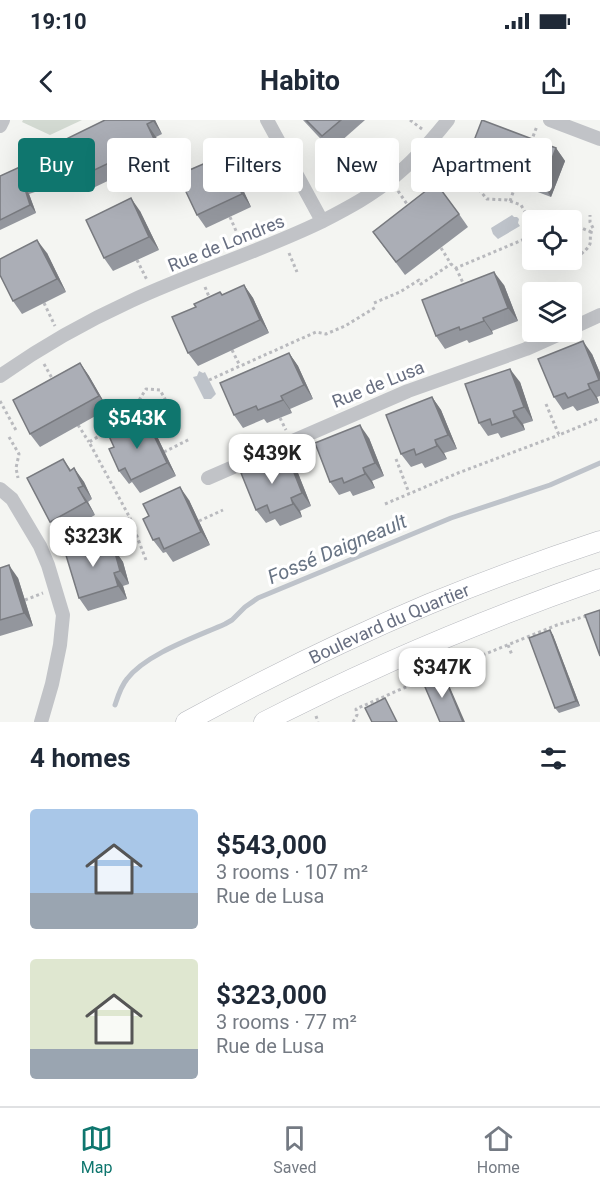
<!DOCTYPE html>
<html lang="en">
<head>
<meta charset="utf-8">
<style>
  :root { --surface:#fff; --page:#f2f2f3; --text:#1f2937; --muted:#747a83; --line:#e0e1e3; --accent:#0f766e }
  body { margin:0; font-family:Roboto,sans-serif; background:var(--page); color:var(--text); height:100vh; display:flex; flex-direction:column; font-size:22px; white-space:nowrap }
  * { box-sizing:border-box; margin:0 }
  p { font-size:20px; color:var(--muted) }
  .icon { flex:none; width:33px; height:33px; fill:none; stroke:currentColor; stroke-width:2; stroke-linecap:round; stroke-linejoin:round }
  .map { position:relative; height:602px; overflow:hidden }
  .sheet { display:flex; flex-direction:column; background:var(--surface); flex:1 }
  .sheet>* { flex:none }
  .hud { position:absolute; left:18px; top:18px; width:564px; height:54px; display:flex; gap:12px }
  .buttons { position:absolute; left:522px; top:90px; display:grid; gap:12px }
  .buttons a { display:grid; place-items:center; width:60px; height:60px; border-radius:6px; background:var(--surface); box-shadow:0 6px 24px #0002; font-size:30px }
  .price { position:absolute; translate:-50% -51px; padding:0 14px; border-radius:12px; background:#fff; color:#222; font-size:20px; line-height:39px; filter:drop-shadow(0 2px 3px #0008) }
  .price::after { content:''; position:absolute; left:50%; top:36px; width:18px; height:14px; margin-left:-9px; background:inherit; clip-path:polygon(0 0,100% 0,50% 100%) }
  .price.on { background:var(--accent); color:#fff }
  ul { padding:0; list-style:none }
  li { display:flex; align-items:center; gap:18px; height:150px; padding:0 30px }
  li span { display:grid; place-items:center; flex:none; width:168px; height:120px; border-radius:6px; color:#555 }
  li>.icon { margin-inline-start:auto }
  span .icon { width:72px; height:72px; fill:#fffc; stroke-width:1 }
  li b { font-size:26px }
  h2 { display:flex; justify-content:space-between; align-items:center; height:72px; padding:0 30px; font-size:26px }
  .pill { padding:0 21px; border-radius:6px; background:var(--surface); box-shadow:0 6px 24px #0002; font-size:21px; line-height:54px }
  .pill.on { background:var(--accent); color:#fff }
  .status { display:flex; justify-content:space-between; align-items:center; height:42px; padding:0 30px; background:var(--surface); direction:ltr }
  .status svg { height:16px; fill:currentColor }
  header { display:flex; justify-content:space-between; align-items:center; height:78px; padding:0 30px; background:var(--surface); font-size:27px; font-weight:700 }
  .menu { display:flex; justify-content:space-around; align-items:center; height:84px; border-top:2px solid var(--line); background:var(--surface); font-size:16px; color:var(--muted) }
  .menu a { display:grid; justify-items:center; gap:3px }
  .menu .on { color:var(--accent) }
  .map>svg:first-child { display:block }
  .green { fill:#d3dad2 }
  .water { fill:#bec3ca }
  .lines { fill:none; stroke-linecap:round; stroke-linejoin:round }
  .stream { stroke:#bec3ca; stroke-width:5 }
  .secondary-casing { stroke:#b4b6bc; stroke-width:21 }
  .path { stroke:#b9babe; stroke-width:3; stroke-dasharray:3 3; stroke-linecap:butt }
  .minor { stroke:#c1c3c7; stroke-width:14 }
  .secondary { stroke:#fff; stroke-width:20 }
  .wall { fill:#93969d }
  .shaded-wall { fill:#787a7f }
  .building { fill:#abaeb6; stroke:#787a7f; stroke-width:1.5 }
  .labels { text-anchor:middle; dominant-baseline:central; stroke-width:6; stroke-linejoin:round; paint-order:stroke }
  .street-label { font-size:18px; fill:#676e80; stroke:#fff }
  .water-label { font-size:20px; font-style:italic; fill:#687484; stroke:#fff }
</style>
</head>
<body>
<div class="status"><b>19:10</b><svg viewBox="0 0 49 12"><path d="M0 12V9h3v3zM5 12V6h3v6zM10 12V3h3v9zM15 12V0h3v12zM26 1h20v11H26zM47 4h2v5h-2z"/></svg></div>
<header><svg class="icon" aria-label="back" viewBox="0 0 24 24"><path d="M15 5l-7 7 7 7"/></svg>Habito<svg class="icon" aria-label="share" viewBox="0 0 24 24"><path d="M12 15V3M7 8l5-5 5 5M5 13v7h14v-7"/></svg></header>
<div class="map">
<svg width="600" height="602" viewBox="0 0 600 602">
  <rect width="100%" height="100%" fill="#f4f5f2"/>
  <polygon class="green" points="23,0 82,0 50,15 22,2"/>
  <g class="water">
    <polygon points="178,44 179,48 184,50 182,54 184,57 161,68 156,62 156,59 154,56"/>
    <polygon points="512,95 514,97 517,97 519,99 518,103 520,106 498,119 493,114 491,108"/>
    <polygon points="199,251 203,253 205,252 216,274 211,279 204,279 193,257 197,256"/>
  </g>
  <g class="lines">
    <path class="stream" d="M115,585C118,576 121,566 127,559C146,534 196,517 225,504L232,500L245,487L258,478L451,398L550,365L600,343"/>
    <g class="secondary-casing">
      <g id="secondary">
        <path id="s1" d="M186,602C265,559 346,519 429,484C485,461 542,440 600,421"/>
        <path d="M264,602C373,546 485,499 600,459"/>
      </g>
    </g>
    <g class="path">
      <polyline points="410,0 422,9"/>
      <polyline points="531,22 537,6"/>
      <polyline points="444,28 487,79 507,80 521,85 532,104"/>
      <polyline points="398,71 409,87"/>
      <polyline points="510,81 516,64"/>
      <polyline points="230,97 240,120"/>
      <polyline points="572,104 591,112"/>
      <polyline points="527,118 532,115"/>
      <polyline points="441,128 451,144 456,148 527,118 530,128"/>
      <polyline points="289,133 297,152"/>
      <path d="M581,134C597,121 586,122 593,108L590,102V95"/>
      <polyline points="137,140 147,160"/>
      <polyline points="456,148 464,165"/>
      <polyline points="205,167 210,179"/>
      <polyline points="44,183 55,206"/>
      <polyline points="374,183 400,172 419,160 421,164 451,144"/>
      <polyline points="232,230 240,246"/>
      <polyline points="44,244 53,260"/>
      <polyline points="209,260 316,212 326,214 345,206 376,187"/>
      <polyline points="0,281 17,312"/>
      <polyline points="546,284 559,315 600,298"/>
      <polyline points="280,298 286,310"/>
      <polyline points="78,305 89,322"/>
      <polyline points="9,317 19,334 16,348 18,358"/>
      <polyline points="164,332 190,319"/>
      <polyline points="396,339 409,373"/>
      <polyline points="385,384 458,353 559,315"/>
      <polyline points="199,401 223,390"/>
      <polyline points="100,413 130,398"/>
      <polyline points="146,440 130,398 89,322 118,305 130,295 146,269 160,270 170,288"/>
      <polyline points="25,480 43,473"/>
      <polyline points="508,525 512,535"/>
      <polyline points="458,532 461,539 466,541 470,551"/>
      <polyline points="438,553 557,505 589,495"/>
      <polyline points="316,596 318,602"/>
      <polyline points="353,602 357,595 356,589 424,559"/>
    </g>
    <g class="minor">
      <polyline points="267,0 322,101"/>
      <polyline points="550,0 600,19"/>
      <polyline points="0,6 3,0"/>
      <polyline points="572,208 600,195"/>
      <path d="M0,256C41,227 85,202 131,181C193,152 259,132 321,102C346,89 373,75 395,56C415,40 432,20 448,0"/>
      <polyline points="208,358 408,271 526,229 564,212"/>
      <polyline points="0,369 12,379 40,426 48,445 63,495 60,525 52,564 41,602"/>
    </g>
    <use href="#secondary" class="secondary"/>
  </g>
  <g class="wall">
    <polygon points="105,0 155,0 162,14 156,17 164,34 93,68 81,51 80,52 70,39"/>
    <polygon points="303,0 365,0 331,30"/>
    <polygon points="556,28 565,41 551,77 477,49 468,36"/>
    <polygon points="22,46 27,53 35,72 29,74 36,93 0,110 0,56"/>
    <polygon points="233,48 251,87 206,108 197,95"/>
    <polygon points="140,91 159,130 113,151 104,138"/>
    <polygon points="459,94 468,107 405,155 373,112"/>
    <polygon points="47,133 66,172 22,194 13,181"/>
    <polygon points="244,165 253,178 269,213 198,246 188,233 196,187 220,172 222,175"/>
    <polygon points="504,165 518,201 492,211 493,214 469,223 467,220 445,229 436,216"/>
    <polygon points="289,233 298,246 313,279 290,289 292,293 267,303 264,299 243,308 234,295"/>
    <polygon points="592,234 600,253 600,276 597,277 599,283 577,291 573,286 563,290 554,277"/>
    <polygon points="80,243 89,256 108,289 40,327 30,314"/>
    <polygon points="520,262 533,301 523,304 525,310 501,318 498,313 488,316 479,303"/>
    <polygon points="432,277 441,290 457,329 444,333 447,339 425,348 422,343 411,347 401,334"/>
    <polygon points="155,312 176,356 140,373 132,362 129,364 119,351"/>
    <polygon points="369,318 384,356 372,361 375,368 353,376 350,371 339,375 330,362"/>
    <polygon points="63,339 71,350 74,348 84,362 92,379 88,382 95,395 59,415 50,402"/>
    <polygon points="296,348 311,386 300,391 302,397 280,406 275,399 266,403 256,390"/>
    <polygon points="189,380 210,425 173,442 166,432 163,433 153,420"/>
    <polygon points="114,429 123,442 129,464 123,466 127,479 88,491 79,478 112,430"/>
    <polygon points="0,448 18,458 33,506 0,516"/>
    <polygon points="550,510 553,515 580,586 559,593 555,588"/>
  </g>
  <g class="shaded-wall">
    <polygon points="152,0 155,0 162,14 153,1"/>
    <polygon points="147,4 156,17 164,34 155,21"/>
    <polygon points="556,28 565,41 551,77 542,64"/>
    <polygon points="224,35 233,48 251,87 242,74"/>
    <polygon points="22,46 27,53 35,72 30,64"/>
    <polygon points="24,66 29,74 36,93 30,85"/>
    <polygon points="131,78 140,91 159,130 149,117"/>
    <polygon points="37,120 47,133 66,172 57,159"/>
    <polygon points="494,152 504,165 518,201 508,188"/>
    <polygon points="244,165 253,178 269,213 260,200"/>
    <polygon points="483,198 492,211 493,214 484,201"/>
    <polygon points="583,221 592,234 600,253 600,261"/>
    <polygon points="289,233 298,246 313,279 304,265"/>
    <polygon points="80,243 89,256 108,289 99,276"/>
    <polygon points="510,249 520,262 533,301 524,287"/>
    <polygon points="588,264 597,277 599,283 590,269"/>
    <polygon points="281,276 290,289 292,293 283,280"/>
    <polygon points="432,277 441,290 457,329 448,315"/>
    <polygon points="513,291 523,304 525,310 515,297"/>
    <polygon points="146,299 155,312 176,356 167,343"/>
    <polygon points="360,305 369,318 384,356 375,343"/>
    <polygon points="435,320 444,333 447,339 437,326"/>
    <polygon points="287,335 296,348 311,386 302,373"/>
    <polygon points="74,348 84,362 92,379 83,366"/>
    <polygon points="363,348 372,361 375,368 365,354"/>
    <polygon points="180,367 189,380 210,425 201,412"/>
    <polygon points="78,368 88,382 95,395 86,382"/>
    <polygon points="291,378 300,391 302,397 293,384"/>
    <polygon points="105,420 114,433 108,431"/>
    <polygon points="114,429 123,442 129,464 120,451"/>
    <polygon points="9,445 18,458 33,506 24,493"/>
    <polygon points="114,453 123,466 127,479 118,466"/>
    <polygon points="550,510 553,515 580,586 576,581"/>
    <polygon points="442,551 445,556 465,602 463,602"/>
  </g>
  <g class="building">
    <polygon points="105,0 152,0 153,1 147,4 155,21 84,55 75,37 70,39 62,21"/>
    <polygon points="306,0 341,0 322,16"/>
    <polygon points="482,0 556,28 542,64 468,36"/>
    <polygon points="224,35 242,74 197,95 178,55"/>
    <polygon points="22,46 30,64 24,66 30,85 0,100 0,56"/>
    <polygon points="436,63 459,94 396,142 373,112"/>
    <polygon points="131,78 149,117 104,138 86,100"/>
    <polygon points="37,120 57,159 13,181 0,155 0,139"/>
    <polygon points="494,152 508,188 483,198 484,201 460,210 459,207 436,216 422,180"/>
    <polygon points="244,165 260,200 188,233 172,197 196,187 194,184 220,172 222,175"/>
    <polygon points="583,221 599,260 588,264 590,269 568,278 565,273 554,277 538,239"/>
    <polygon points="289,233 304,265 281,276 283,280 258,290 256,286 234,295 220,263"/>
    <polygon points="80,243 99,276 30,314 13,280"/>
    <polygon points="510,249 524,287 513,291 515,297 492,305 490,299 479,303 465,264"/>
    <polygon points="432,277 448,315 435,320 437,326 416,335 414,329 401,334 386,295"/>
    <polygon points="146,299 167,343 131,360 125,348 119,351 109,329 114,327 109,316"/>
    <polygon points="360,305 375,343 363,348 365,354 344,363 342,358 330,362 315,323"/>
    <polygon points="287,335 302,373 291,378 293,384 270,393 267,385 256,390 241,353"/>
    <polygon points="63,339 70,351 74,348 83,366 78,368 86,382 50,402 27,358"/>
    <polygon points="180,367 201,412 164,429 159,418 153,420 143,399 149,396 143,384"/>
    <polygon points="105,420 108,431 114,429 120,451 114,453 118,466 79,478 65,432"/>
    <polygon points="9,445 24,493 0,500 0,448"/>
    <polygon points="600,490 600,536 585,495"/>
    <polygon points="550,510 576,581 555,588 529,518"/>
    <polygon points="442,551 463,602 440,602 422,560"/>
    <polygon points="385,578 397,602 372,602 365,588"/>
  </g>
  <g class="labels">
    <g class="street-label">
      <text transform="translate(226 123) rotate(-22)">Rue de Londres</text>
      <text transform="translate(378 264) rotate(-22)">Rue de Lusa</text>
      <text stroke="none"><textPath href="#s1" startOffset="226">Boulevard du Quartier</textPath></text>
    </g>
    <g class="water-label">
      <text transform="translate(337 429) rotate(-23)">Fossé Daigneault</text>
    </g>
  </g>
</svg>
<div class="buttons">
<a><svg class="icon" aria-label="locate" viewBox="0 0 24 24"><circle cx="12" cy="12" r="6"/><path d="M12 2v4M12 18v4M2 12h4M18 12h4"/></svg></a>
<a><svg class="icon" aria-label="layers" viewBox="0 0 24 24"><path d="M12 4l9 5-9 5-9-5zM3 14l9 5 9-5"/></svg></a>
</div>
<b class="price on" style="left:137px;top:330px">$543K</b>
<b class="price" style="left:272px;top:365px">$439K</b>
<b class="price" style="left:93px;top:448px">$323K</b>
<b class="price" style="left:442px;top:579px">$347K</b>
<div class="hud">
<a class="pill on">Buy</a>
<a class="pill">Rent</a>
<a class="pill">Filters</a>
<a class="pill">New</a>
<a class="pill">Apartment</a>
</div>
</div>
<section class="sheet">
<h2>4 homes<svg class="icon" aria-label="filters" viewBox="0 0 24 24"><path d="M4 7h16M4 17h16"/><circle cx="9" cy="7" r="2"/><circle cx="15" cy="17" r="2"/></svg></h2>
<ul>
<li><span style="background:linear-gradient(#a9c7e8 70%,#9aa5b1 0)"><svg class="icon" aria-label="home" viewBox="0 0 24 24"><path d="M3 11l9-7 9 7M6 9v11h12V9"/></svg></span><div><b>$543,000</b><p>3 rooms · 107 m²</p><p>Rue de Lusa</p></div></li>
<li><span style="background:linear-gradient(#dfe7d0 75%,#9aa5b1 0)"><svg class="icon" aria-label="home" viewBox="0 0 24 24"><path d="M3 11l9-7 9 7M6 9v11h12V9"/></svg></span><div><b>$323,000</b><p>3 rooms · 77 m²</p><p>Rue de Lusa</p></div></li>
</ul>
</section>
<nav class="menu">
<a class="on"><svg class="icon" aria-label="map" viewBox="0 0 24 24"><path d="M3 6l6-2 6 2 6-2v14l-6 2-6-2-6 2zM9 4v14M15 6v14"/></svg>Map</a>
<a><svg class="icon" aria-label="saved" viewBox="0 0 24 24"><path d="M7 4h10v16l-5-4-5 4z"/></svg>Saved</a>
<a><svg class="icon" aria-label="home" viewBox="0 0 24 24"><path d="M3 11l9-7 9 7M6 9v11h12V9"/></svg>Home</a>
</nav>
</body>
</html>
